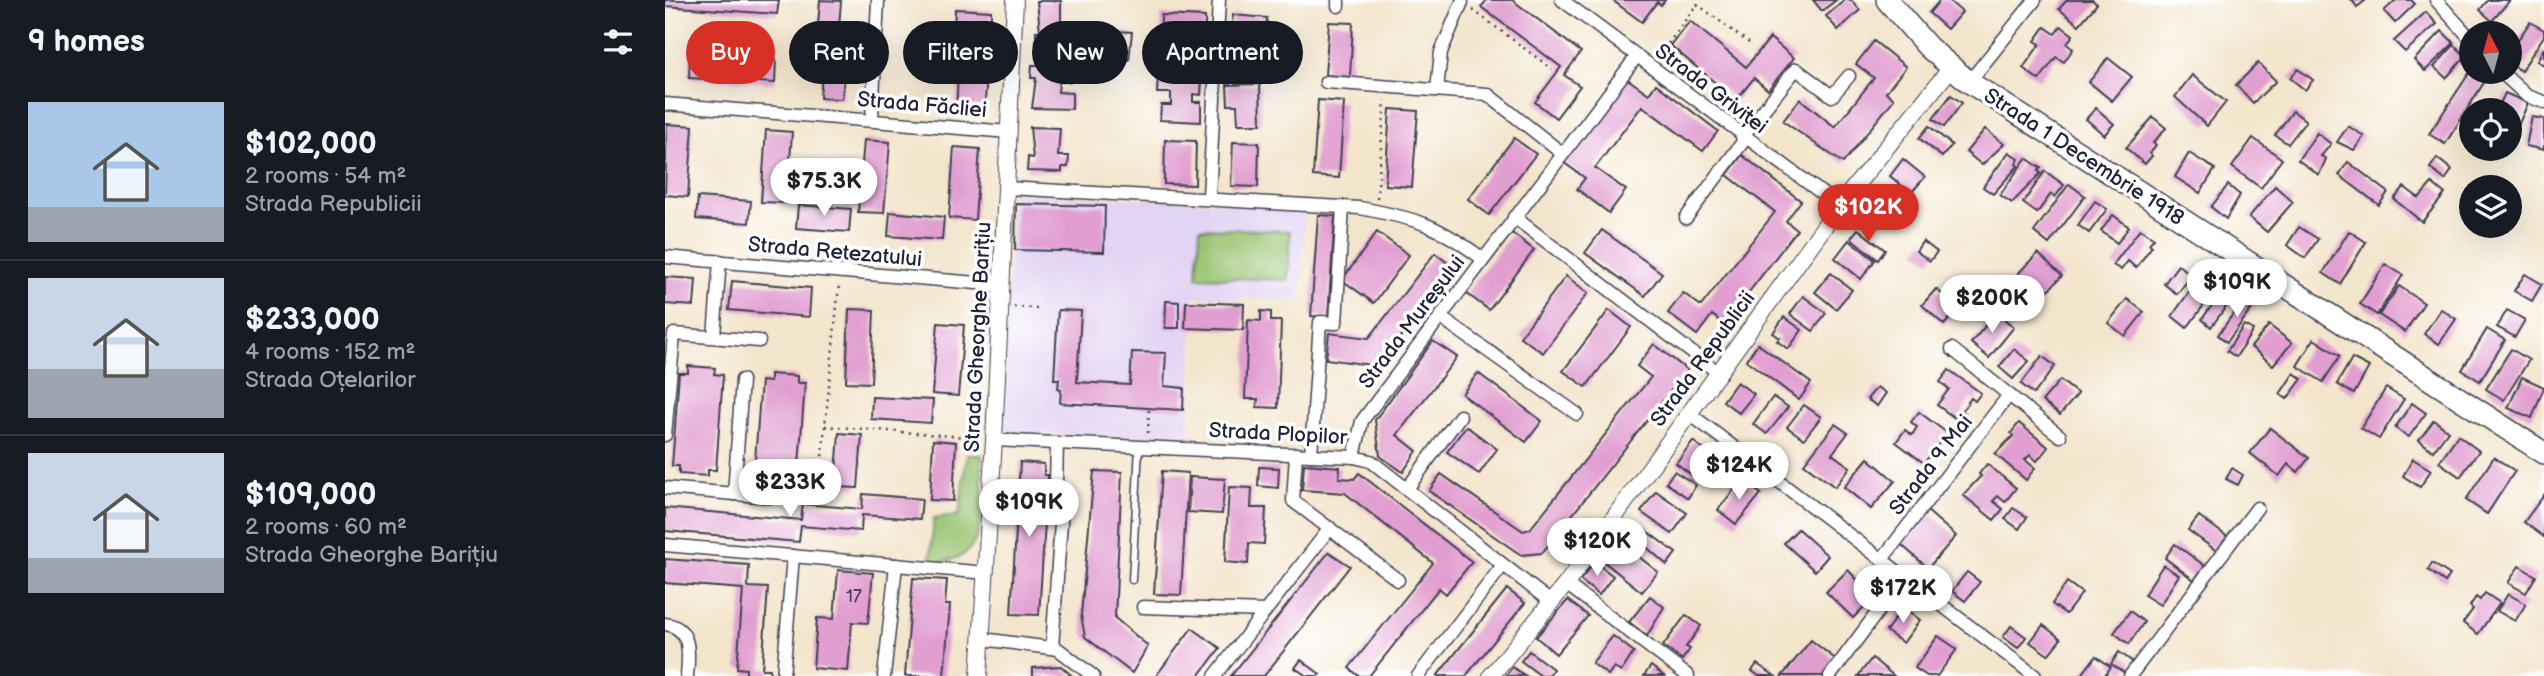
<!DOCTYPE html>
<html lang="en">
<head>
<meta charset="utf-8">
<style>
  :root { --surface:#171b24; --page:#242831; --text:#f1f3f6; --muted:#9ea1a6; --line:#363941; --accent:#d93025 }
  body { margin:0; font-family:"Balsamiq Sans",sans-serif; background:var(--page); color:var(--text); height:100vh; display:flex; flex-direction:column; font-size:26px; white-space:nowrap }
  * { box-sizing:border-box; margin:0 }
  p { font-size:23px; color:var(--muted) }
  .icon { flex:none; width:38px; height:38px; fill:none; stroke:currentColor; stroke-width:2; stroke-linecap:round; stroke-linejoin:round }
  .map { position:relative; flex:1; overflow:hidden }
  .details { display:flex; flex-direction:column; background:var(--surface); width:665px }
  .details>* { flex:none }
  .banner { position:absolute; left:21px; top:21px; width:665px; height:63px; display:flex; gap:14px }
  .needle { width:46px; rotate:354deg }
  .fabs { position:absolute; left:1794px; top:21px; display:grid; gap:14px }
  .fabs a { display:grid; place-items:center; width:63px; height:63px; border-radius:50%; background:var(--surface); box-shadow:0 7px 28px #0002; font-size:35px }
  .price { position:absolute; translate:-50% -60px; padding:0 16px; border-radius:24px; background:#fff; color:#222; font-size:23px; line-height:46px; filter:drop-shadow(0 2px 4px #0008) }
  .price::after { content:''; position:absolute; left:50%; top:42px; width:21px; height:16px; margin-left:-10px; background:inherit; clip-path:polygon(0 0,100% 0,50% 100%) }
  .price.active { background:var(--accent); color:#fff }
  ul { padding:0; list-style:none }
  li { display:flex; align-items:center; gap:21px; height:175px; padding:0 28px }
  li+li { border-top:2px solid var(--line) }
  li span { display:grid; place-items:center; flex:none; width:196px; height:140px; border-radius:0px; color:#555 }
  li>.icon { margin-inline-start:auto }
  span .icon { width:84px; height:84px; fill:#fffc; stroke-width:1 }
  li b { font-size:30px }
  h2 { display:flex; justify-content:space-between; align-items:center; height:84px; padding:0 28px; font-size:30px }
  .tag { padding:0 24px; border-radius:32px; background:var(--surface); box-shadow:0 7px 28px #0002; font-size:24px; line-height:63px }
  .tag.active { background:var(--accent); color:#fff }
  main { display:flex; flex:1; min-height:0 }
  .map>svg:first-child { display:block }
  .built { fill:#e2d4f3 }
  .green { fill:#98c370; stroke:#5d7256; stroke-width:2 }
  .building { fill:#e19ed0 }
  .lines { fill:none; stroke-linecap:round; stroke-linejoin:round }
  .service-casing { stroke:#413f51; stroke-width:9 }
  .minor-casing { stroke:#413f51; stroke-width:15 }
  .tertiary-casing { stroke:#413f51; stroke-width:18 }
  .primary-casing { stroke:#413f51; stroke-width:24 }
  .path { stroke:#413f51; stroke-width:2.5; stroke-dasharray:2 5; stroke-linecap:butt }
  .service { stroke:#fff; stroke-width:6 }
  .minor { stroke:#fff; stroke-width:12 }
  .tertiary { stroke:#fff; stroke-width:16 }
  .primary { stroke:#fff; stroke-width:21 }
  .labels { text-anchor:middle; dominant-baseline:central; stroke-width:7; stroke-linejoin:round; paint-order:stroke }
  .number-label { font-size:18px; fill:#524160 }
  .street-label { font-size:21px; fill:#22223b; stroke:#fff }
</style>
</head>
<body>
<main>
<section class="details">
<h2>9 homes<svg class="icon" aria-label="filters" viewBox="0 0 24 24"><path d="M4 7h16M4 17h16"/><circle cx="9" cy="7" r="2"/><circle cx="15" cy="17" r="2"/></svg></h2>
<ul>
<li><span style="background:linear-gradient(#a9c7e8 75%,#9aa5b1 0)"><svg class="icon" aria-label="home" viewBox="0 0 24 24"><path d="M3 11l9-7 9 7M6 9v11h12V9"/></svg></span><div><b>$102,000</b><p>2 rooms · 54 m²</p><p>Strada Republicii</p></div></li>
<li><span style="background:linear-gradient(#c9d6e8 65%,#9aa5b1 0)"><svg class="icon" aria-label="home" viewBox="0 0 24 24"><path d="M3 11l9-7 9 7M6 9v11h12V9"/></svg></span><div><b>$233,000</b><p>4 rooms · 152 m²</p><p>Strada Oțelarilor</p></div></li>
<li><span style="background:linear-gradient(#c9d6e8 75%,#9aa5b1 0)"><svg class="icon" aria-label="home" viewBox="0 0 24 24"><path d="M3 11l9-7 9 7M6 9v11h12V9"/></svg></span><div><b>$109,000</b><p>2 rooms · 60 m²</p><p>Strada Gheorghe Barițiu</p></div></li>
</ul>
</section>
<div class="map">
<svg width="1879" height="676" viewBox="0 0 1879 676">
  <rect width="100%" height="100%" fill="#fff"/>
  <filter id="ink" filterUnits="userSpaceOnUse"><feTurbulence type="fractalNoise" baseFrequency=".0143" numOctaves="2"/><feDisplacementMap in="SourceGraphic" scale="14" xChannelSelector="R" yChannelSelector="G"/><feConvolveMatrix kernelMatrix="1 2 1 2 8 2 1 2 1" color-interpolation-filters="sRGB"/></filter>
  <filter id="wash" filterUnits="userSpaceOnUse"><feTurbulence type="fractalNoise" baseFrequency=".00686" numOctaves="4" result="noise"/><feDisplacementMap in="SourceGraphic" scale="28" xChannelSelector="R" yChannelSelector="G"/><feGaussianBlur stdDeviation="1.57" result="paint"/><feColorMatrix in="noise" values="0 0 0 0 0 0 0 0 0 0 0 0 0 0 0 0 0 1.4 0 .05"/><feComposite in="paint" operator="in"/></filter>
  <g filter="url(#wash)">
    <rect width="100%" height="100%" fill="#f3e5cc"/>
    <polygon class="built" points="347,194 640,205 636,300 529,297 524,439 338,432"/>
    <g class="green">
      <polygon points="535,228 625,231 623,280 532,277"/>
      <path d="M302,454L317,455C315,499 330,567 265,561L269,518L294,515Z"/>
    </g>
    <g id="blocks">
      <g class="building">
        <polygon points="0,0 114,0 112,14 0,6"/>
        <polygon points="155,0 176,1 172,51 181,52 177,99 155,98 159,51 151,51"/>
        <polygon points="822,0 847,0 916,52 899,75 915,86 891,118 870,102 896,67 816,7"/>
        <polygon points="947,0 1000,0 996,5 992,2 977,22"/>
        <polygon points="1148,0 1171,0 1157,11"/>
        <polygon points="1180,0 1186,0 1195,10 1173,30 1161,16"/>
        <polygon points="1275,0 1283,0 1297,12 1282,29 1264,13"/>
        <polygon points="1402,0 1427,0 1432,4 1414,25 1394,9"/>
        <polygon points="1687,0 1701,0 1692,7"/>
        <polygon points="1731,0 1746,0 1750,4 1730,23 1719,11"/>
        <polygon points="1823,0 1845,0 1827,21 1815,10"/>
        <polygon points="372,1 396,1 396,45 371,45 371,31 375,31"/>
        <polygon points="290,9 326,11 325,46 287,44 286,69 248,67 249,32 289,34"/>
        <polygon points="1761,12 1772,24 1740,52 1729,41"/>
        <polygon points="496,15 540,17 540,33 532,33 532,41 540,41 539,60 499,59 499,44 509,44 509,32 496,31"/>
        <polygon points="568,15 602,18 599,63 565,61 567,45 577,46 578,36 566,35"/>
        <polygon points="1025,21 1081,67 1105,38 1129,58 1103,90 1089,78 1071,100 1005,45"/>
        <polygon points="664,22 688,23 685,77 660,75"/>
        <polygon points="1865,22 1879,30 1879,36 1856,71 1844,63 1844,53"/>
        <polygon points="1396,26 1408,35 1402,44 1408,49 1399,62 1391,57 1374,80 1358,68 1375,44 1370,41 1380,27 1390,34"/>
        <polygon points="451,31 467,32 464,60 449,59"/>
        <polygon points="1777,31 1789,43 1760,71 1749,60"/>
        <polygon points="1209,41 1241,67 1221,92 1229,99 1178,163 1118,121 1135,99 1170,127 1209,78 1191,64"/>
        <polygon points="1789,45 1801,56 1781,78 1769,67"/>
        <polygon points="1879,48 1879,65 1872,61"/>
        <polygon points="25,54 111,59 110,83 24,78"/>
        <polygon points="1443,58 1467,77 1447,101 1424,82"/>
        <polygon points="1593,63 1611,81 1588,103 1571,85"/>
        <polygon points="367,65 406,65 406,82 394,82 393,92 407,93 407,109 367,108 371,78 366,78"/>
        <polygon points="1633,69 1648,80 1640,90 1625,78"/>
        <polygon points="1805,72 1816,72 1823,76 1780,144 1764,134"/>
        <polygon points="293,74 322,76 319,112 311,112 311,115 291,114"/>
        <polygon points="1527,75 1561,102 1542,126 1510,97"/>
        <polygon points="493,77 537,78 536,95 528,94 528,102 536,102 536,122 495,120 496,105 506,105 506,93 492,93"/>
        <polygon points="961,78 984,94 991,84 1053,131 1038,151 977,106 930,168 961,190 944,213 912,189 920,178 898,162"/>
        <polygon points="595,84 596,124 573,124 572,105 563,105 562,85"/>
        <polygon points="1840,93 1863,103 1849,135 1844,133 1844,110 1832,110"/>
        <polygon points="1286,95 1297,103 1279,127 1268,119"/>
        <polygon points="653,100 679,102 674,178 648,176"/>
        <polygon points="1431,108 1449,124 1439,135 1421,119"/>
        <polygon points="725,109 753,111 747,187 720,185"/>
        <polygon points="1628,111 1641,121 1623,144 1610,135"/>
        <polygon points="1488,117 1501,128 1488,143 1491,146 1485,153 1487,156 1480,164 1461,148"/>
        <polygon points="1867,117 1879,119 1879,150 1861,146"/>
        <polygon points="2,124 28,126 23,197 0,195"/>
        <polygon points="1264,126 1287,145 1277,157 1254,138"/>
        <polygon points="1683,126 1699,136 1689,150 1672,142"/>
        <polygon points="365,127 395,128 393,156 404,156 403,167 397,167 397,172 362,171 363,157 368,158"/>
        <polygon points="1320,129 1339,144 1317,165 1301,152"/>
        <polygon points="101,130 127,132 122,203 96,202"/>
        <polygon points="1652,133 1666,144 1656,156 1661,159 1654,175 1633,160"/>
        <polygon points="849,138 871,154 824,215 803,199"/>
        <polygon points="1588,138 1617,159 1596,188 1567,167"/>
        <polygon points="199,140 225,142 219,213 193,212"/>
        <polygon points="500,140 531,141 530,185 499,184"/>
        <polygon points="568,142 594,143 593,187 566,186"/>
        <polygon points="289,147 315,149 310,220 284,218"/>
        <polygon points="1344,152 1354,159 1351,164 1353,166 1328,194 1318,187"/>
        <polygon points="1524,153 1550,169 1535,193 1510,177"/>
        <polygon points="1077,155 1136,201 1121,221 1132,230 1059,324 1047,315 1032,335 1003,313 1018,293 1036,306 1110,212 1062,175"/>
        <polygon points="1361,158 1376,168 1373,171 1376,173 1347,203 1335,195"/>
        <polygon points="1772,158 1787,170 1780,180 1765,168"/>
        <polygon points="1238,159 1260,177 1246,193 1225,176"/>
        <polygon points="1683,162 1723,192 1714,205 1674,175"/>
        <polygon points="1380,171 1399,185 1390,197 1386,194 1372,213 1358,203"/>
        <polygon points="1767,183 1780,194 1757,222 1729,199 1739,187 1754,198"/>
        <polygon points="1404,184 1420,196 1384,244 1369,232"/>
        <polygon points="1563,185 1575,195 1561,219 1546,207"/>
        <polygon points="1610,186 1628,202 1602,232 1584,217"/>
        <polygon points="1212,192 1240,214 1232,223 1205,201"/>
        <polygon points="33,197 86,201 84,223 31,219"/>
        <polygon points="1430,201 1442,209 1424,233 1413,225"/>
        <polygon points="351,204 440,206 439,252 350,250"/>
        <polygon points="133,205 186,209 184,232 131,228"/>
        <polygon points="225,212 279,217 277,240 223,236"/>
        <polygon points="653,215 670,216 663,317 646,316"/>
        <polygon points="1448,215 1464,227 1452,243 1436,231"/>
        <polygon points="1634,227 1653,239 1640,258 1622,245"/>
        <polygon points="1193,229 1220,250 1213,260 1186,238"/>
        <polygon points="1475,229 1489,238 1484,244 1487,246 1471,268 1463,261 1456,270 1448,265"/>
        <polygon points="937,230 997,273 980,296 920,253"/>
        <polygon points="1684,231 1701,242 1675,284 1658,273"/>
        <polygon points="712,232 744,255 709,303 677,280"/>
        <polygon points="847,233 869,250 824,310 801,293"/>
        <polygon points="1184,240 1210,260 1196,279 1170,258"/>
        <polygon points="1258,241 1272,252 1265,261 1251,251"/>
        <polygon points="770,253 789,268 713,366 661,359 664,333 704,338"/>
        <polygon points="1373,253 1397,276 1370,304 1346,281"/>
        <polygon points="1720,264 1738,275 1712,315 1695,304"/>
        <polygon points="1513,265 1527,275 1512,294 1499,284"/>
        <polygon points="1539,271 1555,283 1522,328 1507,316"/>
        <polygon points="1166,273 1187,290 1171,309 1150,292"/>
        <polygon points="1860,274 1877,284 1867,301 1849,291"/>
        <polygon points="901,276 923,293 878,353 855,337"/>
        <polygon points="0,277 31,279 29,306 0,304"/>
        <polygon points="67,281 146,288 144,317 64,310"/>
        <polygon points="1565,281 1575,288 1546,327 1537,319"/>
        <polygon points="1734,286 1759,303 1740,332 1714,315"/>
        <polygon points="1271,289 1294,308 1279,325 1257,305"/>
        <polygon points="1138,296 1161,313 1148,331 1125,314"/>
        <polygon points="1581,296 1591,303 1562,342 1553,335"/>
        <polygon points="1462,299 1479,312 1460,336 1443,323"/>
        <polygon points="501,301 514,302 514,328 500,328"/>
        <polygon points="521,302 579,304 578,330 520,328"/>
        <polygon points="184,309 209,310 206,383 181,382"/>
        <polygon points="1776,309 1791,319 1774,344 1759,334"/>
        <polygon points="393,310 416,311 412,382 465,385 467,352 501,353 499,386 519,388 518,410 395,403 396,389 393,388 394,379 389,379"/>
        <polygon points="944,310 966,327 921,387 898,371"/>
        <polygon points="1842,310 1860,320 1850,337 1832,327"/>
        <polygon points="596,311 606,312 606,321 616,321 613,408 592,407 593,399 580,399 583,320 596,321"/>
        <polygon points="1331,313 1349,327 1324,358 1306,343"/>
        <polygon points="1119,317 1137,330 1123,349 1112,341 1115,338 1108,333"/>
        <polygon points="273,323 299,325 293,396 267,394"/>
        <polygon points="1579,325 1588,330 1571,357 1562,351"/>
        <polygon points="1604,325 1627,343 1608,365 1586,347"/>
        <polygon points="1822,329 1840,340 1815,381 1797,370"/>
        <polygon points="1649,339 1675,356 1658,382 1632,366"/>
        <polygon points="768,341 792,357 732,435 752,451 738,472 715,456 710,420"/>
        <polygon points="989,344 1022,370 877,553 856,555 764,491 776,474 858,531 865,529 986,377 972,366"/>
        <polygon points="1093,344 1146,383 1134,400 1081,360"/>
        <polygon points="1349,349 1364,361 1348,379 1334,367"/>
        <polygon points="1846,349 1864,360 1839,400 1821,389"/>
        <polygon points="1377,356 1390,366 1369,394 1356,384"/>
        <polygon points="1687,358 1704,367 1689,394 1672,384"/>
        <polygon points="23,366 50,368 49,374 58,375 51,470 43,470 43,476 14,474 14,466 7,466 14,373 23,373"/>
        <polygon points="1284,370 1316,393 1310,401 1306,398 1297,411 1300,413 1294,421 1272,405 1284,389 1275,382"/>
        <polygon points="813,373 877,421 861,442 797,394"/>
        <polygon points="1629,373 1637,379 1622,399 1615,394"/>
        <polygon points="105,374 132,376 132,383 140,383 133,479 126,478 125,484 96,482 97,475 89,474 96,381 105,382"/>
        <polygon points="1857,377 1879,387 1867,418 1843,408"/>
        <polygon points="1395,380 1413,394 1395,415 1377,401"/>
        <polygon points="1072,382 1089,394 1074,413 1058,401"/>
        <polygon points="1212,387 1221,393 1212,406 1202,399"/>
        <polygon points="1721,388 1739,399 1714,439 1696,428"/>
        <polygon points="207,397 268,400 266,423 206,419"/>
        <polygon points="1108,397 1123,407 1102,434 1088,424"/>
        <polygon points="1747,403 1761,413 1744,437 1730,428"/>
        <polygon points="1139,405 1156,417 1139,439 1122,427"/>
        <polygon points="1254,412 1282,433 1259,463 1231,442 1240,430 1247,435 1252,427 1246,422"/>
        <polygon points="1769,420 1783,431 1768,451 1754,440"/>
        <polygon points="1354,423 1383,447 1372,461 1365,455 1360,460 1370,468 1361,480 1330,454 1348,436 1346,433"/>
        <polygon points="1170,424 1183,433 1167,454 1185,467 1170,487 1139,464"/>
        <polygon points="801,426 832,449 814,474 782,452"/>
        <polygon points="1605,428 1644,458 1633,472 1623,464 1614,476 1585,453"/>
        <polygon points="174,433 197,435 193,488 170,487"/>
        <polygon points="1793,435 1814,451 1795,477 1774,462"/>
        <polygon points="268,440 291,442 288,501 265,500"/>
        <polygon points="1028,441 1044,454 1028,476 1011,463"/>
        <polygon points="1829,457 1850,471 1822,514 1801,500"/>
        <polygon points="1203,458 1230,481 1206,509 1179,487"/>
        <polygon points="1748,459 1766,470 1755,487 1738,476"/>
        <polygon points="355,462 379,464 379,475 383,475 374,615 346,614"/>
        <polygon points="639,464 675,467 674,478 689,479 694,473 807,562 781,594 774,588 704,676 694,676 684,668 768,563 680,493 637,490"/>
        <polygon points="1322,464 1351,488 1340,502 1333,496 1328,501 1338,509 1329,520 1298,495 1316,476 1314,474"/>
        <polygon points="594,467 614,468 613,488 593,486"/>
        <polygon points="1567,468 1578,475 1573,485 1561,479"/>
        <polygon points="429,471 457,472 450,618 483,646 467,673 420,637 416,615"/>
        <polygon points="497,471 523,473 516,595 489,594"/>
        <polygon points="1009,471 1031,485 1023,498 1001,483"/>
        <polygon points="525,477 560,479 557,514 523,512"/>
        <polygon points="1077,479 1096,494 1071,524 1053,510"/>
        <polygon points="564,487 587,488 586,508 601,508 599,544 584,543 583,564 560,562"/>
        <polygon points="991,491 1022,513 1007,534 976,512"/>
        <polygon points="198,494 257,499 255,519 197,515 196,531 136,526 134,542 0,531 0,508 136,520 138,504 197,509"/>
        <polygon points="1879,495 1879,537 1859,522"/>
        <polygon points="1348,508 1362,517 1354,529 1340,519"/>
        <polygon points="1260,509 1291,536 1263,568 1232,541"/>
        <polygon points="1534,516 1564,538 1553,552 1523,530"/>
        <polygon points="976,527 1011,553 1002,565 969,536"/>
        <polygon points="1133,529 1163,556 1150,571 1119,543"/>
        <polygon points="949,537 993,572 977,592 933,557"/>
        <polygon points="1510,544 1540,566 1529,580 1500,558"/>
        <polygon points="664,552 685,566 599,676 566,676"/>
        <polygon points="0,559 84,565 83,587 103,588 97,669 105,669 105,676 81,676 81,669 72,668 78,589 0,583"/>
        <polygon points="930,562 948,576 934,595 915,580"/>
        <polygon points="1767,563 1785,575 1780,582 1763,570"/>
        <polygon points="1498,565 1514,575 1495,605 1479,595"/>
        <polygon points="1854,566 1871,576 1861,593 1843,583"/>
        <polygon points="173,570 208,573 203,623 187,622 183,671 148,668 152,618 169,619"/>
        <polygon points="1183,570 1209,597 1188,618 1161,592"/>
        <polygon points="1302,572 1315,582 1300,601 1287,591"/>
        <polygon points="248,578 282,580 280,605 285,605 279,676 240,676"/>
        <polygon points="1402,582 1417,593 1401,614 1387,604"/>
        <polygon points="842,589 860,603 801,676 772,676"/>
        <polygon points="1820,593 1835,603 1813,634 1798,623 1808,609 1805,606 1811,597 1815,600"/>
        <polygon points="1843,594 1861,604 1850,621 1832,611"/>
        <polygon points="985,596 999,607 982,636 964,622"/>
        <polygon points="903,600 923,616 891,654 871,637"/>
        <polygon points="1238,607 1255,620 1238,643 1221,631"/>
        <polygon points="1465,611 1479,622 1464,644 1449,633"/>
        <polygon points="1021,615 1036,626 1021,647 1025,649 1017,660 998,646"/>
        <polygon points="1378,625 1396,639 1383,655 1365,642"/>
        <polygon points="1346,626 1361,637 1353,648 1338,637"/>
        <polygon points="527,628 555,648 534,676 491,676"/>
        <polygon points="948,636 969,652 956,672 949,667 943,675 927,663"/>
        <polygon points="1273,636 1292,649 1272,676 1262,676 1250,668"/>
        <polygon points="1146,640 1174,662 1163,676 1117,676"/>
        <polygon points="864,651 888,669 883,676 876,676 856,661"/>
        <polygon points="1454,652 1468,662 1460,673 1446,664"/>
        <polygon points="1431,656 1446,667 1439,676 1416,676"/>
        <polygon points="1207,658 1229,676 1193,676"/>
        <polygon points="636,660 655,674 653,676 642,676 630,668"/>
        <polygon points="1092,664 1110,676 1094,676 1087,671"/>
        <polygon points="396,666 407,676 368,676 368,668"/>
        <polygon points="986,666 999,676 979,676"/>
        <polygon points="847,667 861,676 841,676"/>
      </g>
    </g>
  </g>
  <g filter="url(#ink)">
    <use href="#blocks" fill-opacity="0" stroke="#413f51" stroke-width="2"/>
    <g class="lines">
      <g class="service-casing">
        <polyline id="service" points="467,580 474,447"/>
      </g>
      <g class="minor-casing">
        <g id="minor">
          <polyline points="897,0 1174,206"/>
          <polyline points="1771,0 1806,39"/>
          <polyline points="673,6 673,0"/>
          <polyline points="1836,72 1862,96 1879,102"/>
          <polyline points="661,82 822,94 898,154"/>
          <polyline points="1304,82 1370,0"/>
          <polyline points="772,90 776,52 797,2"/>
          <polyline points="0,104 344,132"/>
          <polyline points="207,119 213,0"/>
          <polyline points="1077,137 1131,69 1167,96 1184,76"/>
          <path d="M341,188L695,208C753,219 771,224 818,259"/>
          <polyline points="544,197 554,0"/>
          <polyline points="849,217 1055,374"/>
          <polyline points="1021,218 1080,139"/>
          <polyline points="0,257 336,285"/>
          <polyline points="775,317 912,414"/>
          <polyline points="49,336 55,261"/>
          <polyline points="1287,349 1395,436"/>
          <polyline points="1025,414 1370,676"/>
          <polyline points="0,435 9,334 94,341"/>
          <polyline points="329,440 689,457 706,461 887,603"/>
          <polyline points="631,454 628,501 733,580"/>
          <polyline points="646,455 655,322 671,323 678,207"/>
          <polyline points="689,457 697,421 972,56"/>
          <polyline points="0,488 105,497"/>
          <polyline points="742,489 795,416"/>
          <polyline points="69,494 77,380"/>
          <polyline points="0,545 322,573"/>
          <polyline points="1218,558 1344,395"/>
          <polyline points="901,584 1023,676"/>
          <polyline points="478,607 600,611"/>
          <path d="M0,624C27,627 24,655 22,676"/>
          <polyline points="318,639 393,649 428,676"/>
          <polyline points="387,648 398,494 391,484 392,443"/>
          <polyline points="118,676 128,556"/>
          <polyline points="219,676 231,565"/>
          <polyline points="550,676 665,528"/>
          <polyline points="753,676 838,565"/>
          <polyline points="1165,676 1240,575"/>
          <polyline points="1465,676 1592,508"/>
        </g>
      </g>
      <g class="tertiary-casing">
        <g id="tertiary">
          <polyline points="314,676 329,440 350,0"/>
          <polyline points="826,676 901,584 1174,206 1286,68"/>
        </g>
      </g>
      <g class="primary-casing">
        <polyline id="primary" points="1222,0 1263,47 1304,82 1879,453"/>
      </g>
      <g class="path">
        <polyline points="808,10 887,69"/>
        <polyline points="995,55 1032,4 1088,46"/>
        <polyline points="712,198 720,100"/>
        <polyline points="349,307 372,308"/>
        <polyline points="160,426 314,438"/>
        <polyline points="483,433 484,408"/>
        <polyline points="155,477 174,285"/>
      </g>
      <use href="#service" class="service"/>
      <use href="#minor" class="minor"/>
      <use href="#tertiary" class="tertiary"/>
      <use href="#primary" class="primary"/>
    </g>
  </g>
  <g class="labels">
    <g class="number-label">
      <text x="189" y="596">17</text>
    </g>
    <g class="street-label">
      <text transform="translate(1046 89) rotate(37)">Strada Griviței</text>
      <text transform="translate(257 105) rotate(5)">Strada Făcliei</text>
      <text transform="translate(1419 157) rotate(33)">Strada 1 Decembrie 1918</text>
      <text transform="translate(170 252) rotate(5)">Strada Retezatului</text>
      <text transform="translate(747 322) rotate(-53)">Strada Mureșului</text>
      <text transform="translate(313 337) rotate(-87)">Strada Gheorghe Barițiu</text>
      <text transform="translate(1038 359) rotate(-54)">Strada Republicii</text>
      <text transform="translate(613 434) rotate(3)">Strada Plopilor</text>
      <text transform="translate(1266 465) rotate(-52)">Strada 9 Mai</text>
    </g>
  </g>
</svg>
<div class="fabs">
<a><svg class="needle" viewBox="-14 -14 28 28"><path d="M0-13l5 13h-10z" fill="#e53935"/><path d="M0 13l5-13h-10z" fill="#9ea1a6"/></svg></a>
<a><svg class="icon" aria-label="locate" viewBox="0 0 24 24"><circle cx="12" cy="12" r="6"/><path d="M12 2v4M12 18v4M2 12h4M18 12h4"/></svg></a>
<a><svg class="icon" aria-label="layers" viewBox="0 0 24 24"><path d="M12 4l9 5-9 5-9-5zM3 14l9 5 9-5"/></svg></a>
</div>
<b class="price" style="left:159px;top:218px">$75.3K</b>
<b class="price active" style="left:1203px;top:244px">$102K</b>
<b class="price" style="left:1572px;top:319px">$109K</b>
<b class="price" style="left:1327px;top:335px">$200K</b>
<b class="price" style="left:1074px;top:502px">$124K</b>
<b class="price" style="left:125px;top:519px">$233K</b>
<b class="price" style="left:364px;top:539px">$109K</b>
<b class="price" style="left:932px;top:578px">$120K</b>
<b class="price" style="left:1238px;top:625px">$172K</b>
<div class="banner">
<a class="tag active">Buy</a>
<a class="tag">Rent</a>
<a class="tag">Filters</a>
<a class="tag">New</a>
<a class="tag">Apartment</a>
</div>
</div>
</main>
</body>
</html>
